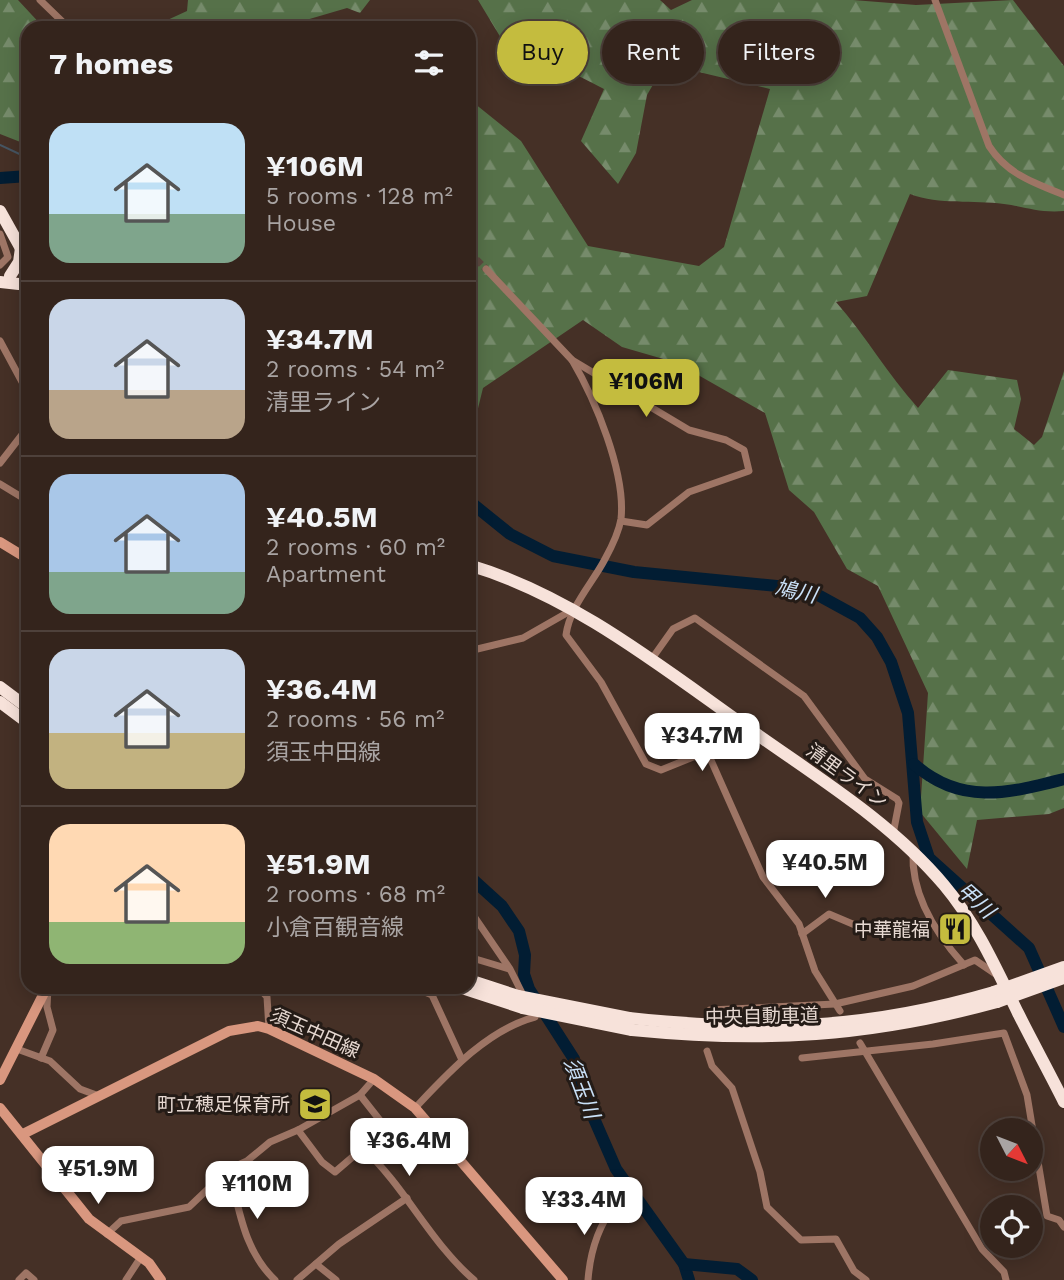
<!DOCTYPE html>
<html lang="en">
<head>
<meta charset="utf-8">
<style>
  :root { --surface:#34241c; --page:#3c2c25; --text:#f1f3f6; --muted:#a9a4a3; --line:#4e413b; --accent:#c4bc3e }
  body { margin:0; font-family:"Work Sans","Noto Sans JP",sans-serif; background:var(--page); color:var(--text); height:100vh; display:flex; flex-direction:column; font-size:26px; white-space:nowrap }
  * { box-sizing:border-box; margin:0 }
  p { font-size:23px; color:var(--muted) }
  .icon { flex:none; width:38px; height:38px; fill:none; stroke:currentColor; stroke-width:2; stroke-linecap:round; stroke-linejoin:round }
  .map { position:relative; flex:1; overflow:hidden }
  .side { position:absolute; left:21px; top:21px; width:455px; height:973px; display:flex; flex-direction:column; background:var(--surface); border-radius:21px; box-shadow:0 4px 18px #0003,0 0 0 2px var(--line) }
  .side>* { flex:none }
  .guide { position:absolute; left:497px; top:21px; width:462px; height:63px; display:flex; gap:14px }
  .needle { width:46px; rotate:132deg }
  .fabs { position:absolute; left:980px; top:1118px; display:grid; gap:14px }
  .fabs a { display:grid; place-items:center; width:63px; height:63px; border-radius:50%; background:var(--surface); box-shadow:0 4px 18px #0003,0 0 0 2px var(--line); font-size:35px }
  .price { position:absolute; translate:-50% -60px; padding:0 16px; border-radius:14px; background:#fff; color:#222; font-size:23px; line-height:46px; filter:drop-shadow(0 2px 4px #0008) }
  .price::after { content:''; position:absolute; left:50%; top:42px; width:21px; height:16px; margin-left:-10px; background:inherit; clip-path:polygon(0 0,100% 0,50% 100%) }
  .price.current { background:var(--accent); color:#111 }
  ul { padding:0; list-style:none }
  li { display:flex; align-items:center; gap:21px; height:175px; padding:0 28px }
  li+li { border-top:2px solid var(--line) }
  li span { display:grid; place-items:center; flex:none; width:196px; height:140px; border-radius:21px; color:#555 }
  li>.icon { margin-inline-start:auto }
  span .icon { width:84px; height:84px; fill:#fffc; stroke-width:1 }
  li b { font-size:30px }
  h2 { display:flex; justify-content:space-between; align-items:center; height:84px; padding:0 28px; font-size:30px }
  .chip { padding:0 24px; border-radius:32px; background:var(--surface); box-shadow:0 4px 18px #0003,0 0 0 2px var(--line); font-size:24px; line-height:63px }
  .chip.current { background:var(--accent); color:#111 }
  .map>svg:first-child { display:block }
  .forest { fill:url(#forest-firs) }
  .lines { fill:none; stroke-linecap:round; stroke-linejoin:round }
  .stream { stroke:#465562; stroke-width:2 }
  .river { stroke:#021d33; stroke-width:12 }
  .street-tunnel { stroke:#5d4940; stroke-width:7; stroke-dasharray:7 3.5; stroke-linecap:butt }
  .street { stroke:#9e7565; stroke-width:7 }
  .secondary { stroke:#d9977f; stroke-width:10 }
  .highway { stroke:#f7e2da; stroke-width:12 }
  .highway-bridge { stroke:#f7e2da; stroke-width:12 }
  .labels { text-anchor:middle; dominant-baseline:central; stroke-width:6; stroke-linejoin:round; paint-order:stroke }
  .street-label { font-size:19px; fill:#e6d8d1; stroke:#241b16 }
  .poi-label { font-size:19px; fill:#e6d8d1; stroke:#241b16; text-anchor:end }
  .water-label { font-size:21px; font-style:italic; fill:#cae1f8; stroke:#241b16 }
</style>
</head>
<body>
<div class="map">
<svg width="1064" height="1280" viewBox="0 0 1064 1280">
  <defs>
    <pattern id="forest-firs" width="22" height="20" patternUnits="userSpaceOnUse" patternTransform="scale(1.75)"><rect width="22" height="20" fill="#567149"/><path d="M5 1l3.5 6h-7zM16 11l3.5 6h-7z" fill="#768b6b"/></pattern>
  </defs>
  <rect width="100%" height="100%" fill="#453026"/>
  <g class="forest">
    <polygon points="0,0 18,0 44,28 28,28 28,145 0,134"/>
    <polygon points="188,0 370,0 360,13 347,8 289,25 291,28 150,28 187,11"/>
    <path d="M478,0H660L671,10L692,0H853L916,5L1013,0L1064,66V211C1039,213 1027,207 1004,204C973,200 940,205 910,194L867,296L836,302C866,336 888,375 918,408L948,370L1017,380L1021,399L1014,429L1034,445L1042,437L1064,371V808L1049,814L977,820L967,869L920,812L928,693L878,586L847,569L814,512L789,490L765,413L677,363L622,347L583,320L483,388L469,445L473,478L469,487V99L521,141L588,246L699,266L724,247L770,89L665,64L647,95L636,153L618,184L581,141L604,89L567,70L528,83Z"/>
  </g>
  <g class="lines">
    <polyline class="stream" points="0,145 28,158"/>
    <g class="river">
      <polyline points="0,178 28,176"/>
      <polyline points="469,501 510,534 553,556 634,572 807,589 860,618 877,637 891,662 908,713 917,822 929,858 1029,948 1064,1027"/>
      <path d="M914,764C961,806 1009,793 1064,779"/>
      <polyline points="469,876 502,906 519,931 525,955 524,974 529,989 574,1059 578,1082 616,1169 684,1264 689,1280"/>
      <polyline points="684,1264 737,1269 752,1280"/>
    </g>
    <polyline class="street-tunnel" points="469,252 486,269"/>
    <g class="street">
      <polyline points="40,0 69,28"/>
      <path d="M935,0L989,146C1007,174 1034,183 1064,195"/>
      <polyline points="0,234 8,257 0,265"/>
      <polyline points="486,269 572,360 689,430 726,440 744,450 749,471 689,492 647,525 621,521"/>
      <polyline points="0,341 28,393"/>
      <path d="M572,360C595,399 626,473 621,519C619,531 611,548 605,559C592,584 570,606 566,635L601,682L646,764L661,770L703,753L710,758L763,877L799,924L815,971L840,1011"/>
      <polyline points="0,463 28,427"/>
      <polyline points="0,484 28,501"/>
      <polyline points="469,651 523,638 572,610"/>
      <polyline points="651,660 673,629 695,618 804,696 865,779 897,799 899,803 893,834"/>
      <path d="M913,852C911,894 936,934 964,965"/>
      <polyline points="469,909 510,969 524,997"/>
      <polyline points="802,934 829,914 855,925"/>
      <polyline points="469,957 509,969"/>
      <polyline points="258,987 267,997 269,1029"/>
      <polyline points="413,987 432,995 462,1060"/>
      <polyline points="710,1019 710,1010 835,1004 913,986 975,960 997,975"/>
      <polyline points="860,1043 982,1249 1004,1272 1006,1280"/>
      <polyline points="17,1049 50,1061 80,1089 99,1096"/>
      <polyline points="707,1051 712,1066 732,1088 760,1172 767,1207 801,1240 836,1239 854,1271 866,1280"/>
      <polyline points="41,1058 53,1030 47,1007 48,988"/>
      <polyline points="802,1058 933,1044 1004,1033 1027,1095 1047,1216 1059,1220 1064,1227"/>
      <path d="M360,1095L386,1128L363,1148C406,1188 430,1242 474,1280"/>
      <path d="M415,1108C448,1073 487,1030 535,1017L531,1011"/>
      <polyline points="298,1130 322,1162 335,1172 363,1148"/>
      <path d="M229,1169C239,1209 244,1251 275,1280"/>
      <polyline points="107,1234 121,1221 189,1207 229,1169 247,1161 270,1142 298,1130 360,1095 374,1079"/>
      <polyline points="316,1264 336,1280"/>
      <polyline points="19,1280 26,1273 34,1280"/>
      <polyline points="126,1280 141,1257"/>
      <polyline points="297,1280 339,1244 407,1198"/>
      <path d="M588,1280C590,1254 598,1227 614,1206"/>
    </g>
    <g class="secondary">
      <polyline points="0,542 28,559"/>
      <polyline points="0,1080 47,987"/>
      <polyline points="0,1108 89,1219 149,1263 161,1280"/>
      <polyline points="23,1134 229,1031 258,1026 269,1029 374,1079 415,1108 563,1280"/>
    </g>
    <g class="highway">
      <polyline points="0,211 28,261"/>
      <polyline points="10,276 19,262 21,248"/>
      <polyline points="0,282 28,285"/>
      <path d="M469,565C576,597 665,670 755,733C820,779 892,823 944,885C976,923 996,968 1018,1013C1033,1043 1049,1072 1064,1102"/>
      <polyline points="0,687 28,708"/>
      <polyline points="0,702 28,723"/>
      <polyline points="469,980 518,996"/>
      <polyline points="459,987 523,1008"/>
      <path d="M629,1018C762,1032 864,1030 994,992"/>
      <path d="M632,1030C764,1043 869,1037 997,1002"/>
    </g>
    <g class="highway-bridge">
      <polyline points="994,992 1064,967"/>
      <polyline points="518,996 629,1018"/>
      <polyline points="997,1002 1064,978"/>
      <polyline points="523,1008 632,1030"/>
    </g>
  </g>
  <defs>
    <g id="restaurant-square" transform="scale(1.75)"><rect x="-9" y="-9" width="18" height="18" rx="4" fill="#c4bc3e" stroke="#241b16"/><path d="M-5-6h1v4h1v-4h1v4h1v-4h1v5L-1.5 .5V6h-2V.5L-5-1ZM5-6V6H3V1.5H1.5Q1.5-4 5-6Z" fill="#111"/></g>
    <g id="school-square" transform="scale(1.75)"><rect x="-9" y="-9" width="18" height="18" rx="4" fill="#c4bc3e" stroke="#241b16"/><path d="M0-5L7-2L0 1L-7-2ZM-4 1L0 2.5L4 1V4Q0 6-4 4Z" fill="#111"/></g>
  </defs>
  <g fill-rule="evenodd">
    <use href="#restaurant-square" x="955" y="929"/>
    <use href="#school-square" x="315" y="1104"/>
  </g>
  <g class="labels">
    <g class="street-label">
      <text transform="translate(847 776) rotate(36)">清里ライン</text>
      <text transform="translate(762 1016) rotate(-1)">中央自動車道</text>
      <text transform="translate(315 1033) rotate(24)">須玉中田線</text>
    </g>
    <g class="poi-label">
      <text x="930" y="929">中華龍福</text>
      <text x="290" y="1104">町立穂足保育所</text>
    </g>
    <g class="water-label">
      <text transform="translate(796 591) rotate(12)">鳩川</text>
      <text transform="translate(976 900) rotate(42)">甲川</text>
      <text transform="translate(582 1088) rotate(69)">須玉川</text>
    </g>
  </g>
</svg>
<div class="fabs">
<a><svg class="needle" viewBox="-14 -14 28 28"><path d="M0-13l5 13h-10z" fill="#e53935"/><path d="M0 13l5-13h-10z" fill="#a9a4a3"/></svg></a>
<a><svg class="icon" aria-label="locate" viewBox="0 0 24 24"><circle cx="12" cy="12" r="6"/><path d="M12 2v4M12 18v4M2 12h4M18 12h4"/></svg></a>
</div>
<b class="price current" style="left:646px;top:419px">¥106M</b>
<b class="price" style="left:702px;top:773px">¥34.7M</b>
<b class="price" style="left:825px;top:900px">¥40.5M</b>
<b class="price" style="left:409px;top:1178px">¥36.4M</b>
<b class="price" style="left:98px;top:1206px">¥51.9M</b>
<b class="price" style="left:257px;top:1221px">¥110M</b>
<b class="price" style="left:584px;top:1237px">¥33.4M</b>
<div class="guide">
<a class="chip current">Buy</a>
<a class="chip">Rent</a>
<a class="chip">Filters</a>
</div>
<section class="side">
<h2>7 homes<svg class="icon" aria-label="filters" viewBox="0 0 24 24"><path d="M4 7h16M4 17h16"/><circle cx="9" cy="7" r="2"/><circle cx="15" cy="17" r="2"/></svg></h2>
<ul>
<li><span style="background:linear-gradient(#bfe0f5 65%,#7fa58c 0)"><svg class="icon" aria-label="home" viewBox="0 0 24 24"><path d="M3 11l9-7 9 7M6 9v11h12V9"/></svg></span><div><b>¥106M</b><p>5 rooms · 128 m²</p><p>House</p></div></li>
<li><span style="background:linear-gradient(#c9d6e8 65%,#b9a48a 0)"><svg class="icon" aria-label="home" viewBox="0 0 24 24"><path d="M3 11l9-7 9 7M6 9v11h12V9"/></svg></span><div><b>¥34.7M</b><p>2 rooms · 54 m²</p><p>清里ライン</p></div></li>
<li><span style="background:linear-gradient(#a9c7e8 70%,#7fa58c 0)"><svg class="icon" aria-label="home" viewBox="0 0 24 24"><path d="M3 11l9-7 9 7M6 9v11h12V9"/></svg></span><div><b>¥40.5M</b><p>2 rooms · 60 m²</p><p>Apartment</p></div></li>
<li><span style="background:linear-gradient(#c9d6e8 60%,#c2b280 0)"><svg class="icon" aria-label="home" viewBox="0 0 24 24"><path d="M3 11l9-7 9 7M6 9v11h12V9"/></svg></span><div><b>¥36.4M</b><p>2 rooms · 56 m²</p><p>須玉中田線</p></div></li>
<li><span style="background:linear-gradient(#ffd9b3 70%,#8fb573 0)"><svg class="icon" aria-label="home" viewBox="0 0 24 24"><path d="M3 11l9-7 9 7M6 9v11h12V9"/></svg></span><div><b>¥51.9M</b><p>2 rooms · 68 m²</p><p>小倉百観音線</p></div></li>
</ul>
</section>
</div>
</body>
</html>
